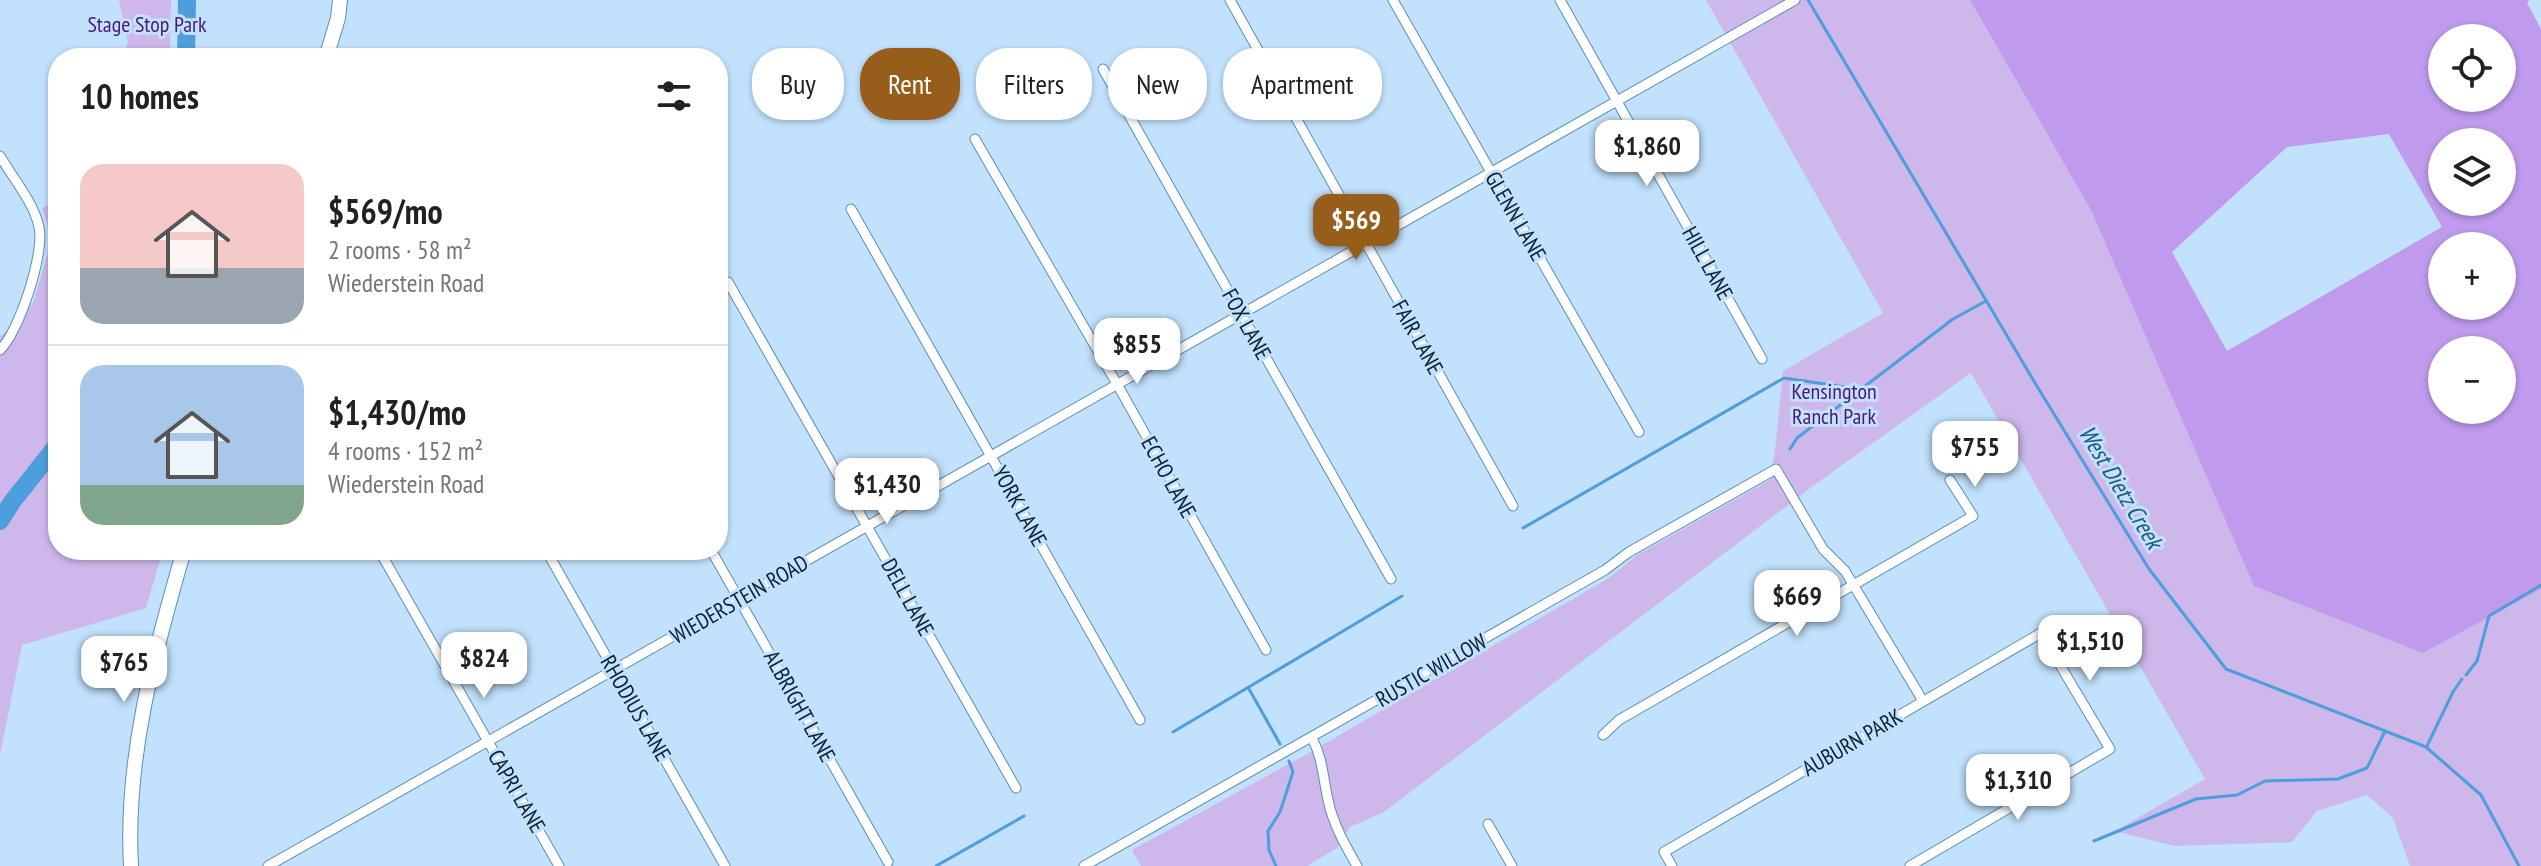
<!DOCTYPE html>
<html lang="en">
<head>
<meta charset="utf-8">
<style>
  :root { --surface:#fff; --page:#f2f2f2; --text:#202124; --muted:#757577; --line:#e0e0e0; --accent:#975d1b }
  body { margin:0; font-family:"PT Sans Narrow",sans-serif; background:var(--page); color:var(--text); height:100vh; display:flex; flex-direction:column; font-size:30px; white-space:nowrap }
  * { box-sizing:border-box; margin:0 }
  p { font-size:26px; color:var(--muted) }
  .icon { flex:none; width:44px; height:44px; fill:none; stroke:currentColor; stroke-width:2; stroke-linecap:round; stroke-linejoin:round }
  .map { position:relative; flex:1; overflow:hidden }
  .panel { position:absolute; left:48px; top:48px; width:680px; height:512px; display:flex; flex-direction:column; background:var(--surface); border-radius:32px; box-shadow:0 2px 6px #0004 }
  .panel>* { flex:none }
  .guide { position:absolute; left:752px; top:48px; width:760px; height:72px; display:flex; gap:16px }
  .tools { position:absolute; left:2428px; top:24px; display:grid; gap:16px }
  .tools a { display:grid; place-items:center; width:88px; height:88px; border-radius:50%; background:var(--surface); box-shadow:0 2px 6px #0004; font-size:40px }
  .price { position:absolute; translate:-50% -68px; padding:0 18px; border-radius:16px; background:#fff; color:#222; font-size:26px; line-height:52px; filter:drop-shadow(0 2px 4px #0008) }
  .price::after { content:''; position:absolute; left:50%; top:48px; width:24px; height:18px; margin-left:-12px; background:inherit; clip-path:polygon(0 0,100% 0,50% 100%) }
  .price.current { background:var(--accent); color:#fff }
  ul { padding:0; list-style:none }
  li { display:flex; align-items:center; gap:24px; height:200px; padding:0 32px }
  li+li { border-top:2px solid var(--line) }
  li span { display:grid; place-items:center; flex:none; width:224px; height:160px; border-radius:24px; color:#555 }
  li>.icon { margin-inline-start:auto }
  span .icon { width:96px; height:96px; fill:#fffc; stroke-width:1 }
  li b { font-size:34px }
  h2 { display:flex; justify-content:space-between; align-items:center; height:96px; padding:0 32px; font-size:34px }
  .chip { padding:0 28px; border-radius:32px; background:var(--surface); box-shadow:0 2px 6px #0004; font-size:28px; line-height:72px }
  .chip.current { background:var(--accent); color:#fff }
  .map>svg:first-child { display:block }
  .green { fill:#cdb7eb }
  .forest { fill:#bf9aed; fill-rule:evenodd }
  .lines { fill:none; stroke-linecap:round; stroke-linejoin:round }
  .stream { stroke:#4d9edc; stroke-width:3 }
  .river { stroke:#4d9edc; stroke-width:18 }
  .street-casing { stroke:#5b8eb7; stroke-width:11 }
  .secondary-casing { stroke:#5b8eb7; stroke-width:16 }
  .street { stroke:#fff; stroke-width:9 }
  .secondary { stroke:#fff; stroke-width:14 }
  .labels { text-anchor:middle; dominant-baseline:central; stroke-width:6; stroke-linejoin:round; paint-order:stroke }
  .park-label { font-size:22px; fill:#4c1777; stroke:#c2e1fc }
  .street-label { font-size:22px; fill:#0b2030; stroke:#c2e1fc }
  .water-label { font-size:24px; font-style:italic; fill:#1f5983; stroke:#c2e1fc }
</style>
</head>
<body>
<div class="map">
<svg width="2541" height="866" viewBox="0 0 2541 866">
  <rect width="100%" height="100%" fill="#c2e1fc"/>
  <g class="green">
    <polygon points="119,0 171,0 170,58 123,58 128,42"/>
    <polygon points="1706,0 1970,0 2092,212 2423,653 2541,589 2541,866 2410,866 2393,818 2367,795 2317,811 2292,842 2174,846 2115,831 2205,779 1971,373 1813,486 1384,812 1350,827 1337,848 1307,866 1141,866 1132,850 1307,754 1609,578 1637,555 1770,480 1775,451 1783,371 1883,313"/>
    <polygon points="58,200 58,550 163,550 146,608 22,645 0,755 0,337 33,303 52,238 42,208"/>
  </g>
  <path class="forest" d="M1970,0H2529L2527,3L2541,29V589L2423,653L2254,586L2092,212ZM2442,38H2502V98H2442ZM2389,134L2442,227L2227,351L2172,252L2287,147ZM2442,142H2502V202H2442ZM2442,246H2502V306H2442ZM2442,350H2502V410H2442Z"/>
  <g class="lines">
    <g class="stream">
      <polyline points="1808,0 2035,383 2149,569 2226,669 2426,747 2481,795 2519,866"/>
      <polyline points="1790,449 1797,438 1953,319 1986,301"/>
      <polyline points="1523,528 1784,378 1852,388 1859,392"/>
      <polyline points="2466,675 2477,661 2489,616 2541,585"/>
      <polyline points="1249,689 1280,744"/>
      <polyline points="1173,732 1402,596"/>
      <polyline points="2427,746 2453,692 2462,679"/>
      <polyline points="2094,841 2196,799 2237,795 2265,781 2338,779 2367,768 2385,731"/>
      <polyline points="936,866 1024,816"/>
      <polyline points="1276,866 1269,850 1268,831 1280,812 1293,772 1289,761"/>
    </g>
    <g class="river">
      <polyline points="186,58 187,0"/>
      <polyline points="0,521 12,502 58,444"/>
    </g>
    <g class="street-casing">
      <g id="street">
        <polyline points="1230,0 1513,506"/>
        <polyline points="1393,0 1639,432"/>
        <polyline points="1560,0 1762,359"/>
        <polyline points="1103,69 1391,579"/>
        <polyline points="975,139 1117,384 1266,650"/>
        <path d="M0,156C13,178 34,203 39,227C45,253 19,332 0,350"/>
        <polyline points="851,209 1140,720"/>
        <polyline points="728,282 1016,788"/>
        <polyline points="379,550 559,866"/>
        <polyline points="546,550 725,866"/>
        <polyline points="711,550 888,862"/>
        <polyline points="1603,735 1619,720 1973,516 1950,480"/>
        <path d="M1312,738C1323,759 1323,778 1328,800C1333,824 1345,845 1357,866"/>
        <polyline points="1488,824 1512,866"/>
        <polyline points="268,866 1795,0"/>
        <polyline points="1084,866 1605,570 1629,552 1776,469 1823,549 1845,571 1923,701"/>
        <polyline points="1672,866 1664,852 2041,633 2110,749 1910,866"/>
      </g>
    </g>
    <g class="secondary-casing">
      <g id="secondary">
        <polyline points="326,58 338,18 340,0"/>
        <path d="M131,866C125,757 154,654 184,550"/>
      </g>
    </g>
    <use href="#street" class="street"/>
    <use href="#secondary" class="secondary"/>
  </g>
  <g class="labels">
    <g class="park-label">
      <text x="147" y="24">Stage Stop Park</text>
      <text x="1834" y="391">Kensington<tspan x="1834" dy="25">Ranch Park</tspan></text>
    </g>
    <g class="street-label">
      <text transform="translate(1516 216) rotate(60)">GLENN LANE</text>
      <text transform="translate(1708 263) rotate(61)">HILL LANE</text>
      <text transform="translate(1247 324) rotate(61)">FOX LANE</text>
      <text transform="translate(1418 337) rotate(61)">FAIR LANE</text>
      <text transform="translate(1169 477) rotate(61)">ECHO LANE</text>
      <text transform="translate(1020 506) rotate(61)">YORK LANE</text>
      <text transform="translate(908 597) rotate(61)">DELL LANE</text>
      <text transform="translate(739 599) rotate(-30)">WIEDERSTEIN ROAD</text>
      <text transform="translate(1431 670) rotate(-30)">RUSTIC WILLOW</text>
      <text transform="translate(800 706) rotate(61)">ALBRIGHT LANE</text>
      <text transform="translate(636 708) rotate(60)">RHODIUS LANE</text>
      <text transform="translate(1852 742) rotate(-30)">AUBURN PARK</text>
      <text transform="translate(517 791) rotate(60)">CAPRI LANE</text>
    </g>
    <g class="water-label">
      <text transform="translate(2121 487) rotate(59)">West Dietz Creek</text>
    </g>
  </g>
</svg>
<div class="tools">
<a><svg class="icon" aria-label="locate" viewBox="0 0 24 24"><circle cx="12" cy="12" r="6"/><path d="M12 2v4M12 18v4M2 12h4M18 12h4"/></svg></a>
<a><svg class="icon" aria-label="layers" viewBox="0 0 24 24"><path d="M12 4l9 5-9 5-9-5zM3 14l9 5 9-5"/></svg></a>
<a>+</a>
<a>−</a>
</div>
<b class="price" style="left:1647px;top:188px">$1,860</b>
<b class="price current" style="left:1356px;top:262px">$569</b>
<b class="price" style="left:1137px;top:386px">$855</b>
<b class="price" style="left:1975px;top:489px">$755</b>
<b class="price" style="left:887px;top:526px">$1,430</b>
<b class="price" style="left:1797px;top:638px">$669</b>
<b class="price" style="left:2090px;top:683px">$1,510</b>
<b class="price" style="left:484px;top:700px">$824</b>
<b class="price" style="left:124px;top:704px">$765</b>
<b class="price" style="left:2018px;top:822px">$1,310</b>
<div class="guide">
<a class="chip">Buy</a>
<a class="chip current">Rent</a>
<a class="chip">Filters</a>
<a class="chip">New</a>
<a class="chip">Apartment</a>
</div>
<section class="panel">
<h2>10 homes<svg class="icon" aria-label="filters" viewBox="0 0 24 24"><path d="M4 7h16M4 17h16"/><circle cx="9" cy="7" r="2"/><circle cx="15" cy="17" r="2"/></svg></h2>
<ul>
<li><span style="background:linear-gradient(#f6c9c9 65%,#9aa5b1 0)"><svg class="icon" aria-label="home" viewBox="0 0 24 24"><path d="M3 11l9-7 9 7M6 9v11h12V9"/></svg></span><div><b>$569/mo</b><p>2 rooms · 58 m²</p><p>Wiederstein Road</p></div></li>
<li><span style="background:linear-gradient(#a9c7e8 75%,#7fa58c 0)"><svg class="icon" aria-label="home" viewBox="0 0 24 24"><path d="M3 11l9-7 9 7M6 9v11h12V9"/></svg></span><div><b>$1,430/mo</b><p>4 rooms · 152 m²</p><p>Wiederstein Road</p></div></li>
</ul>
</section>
</div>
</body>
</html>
